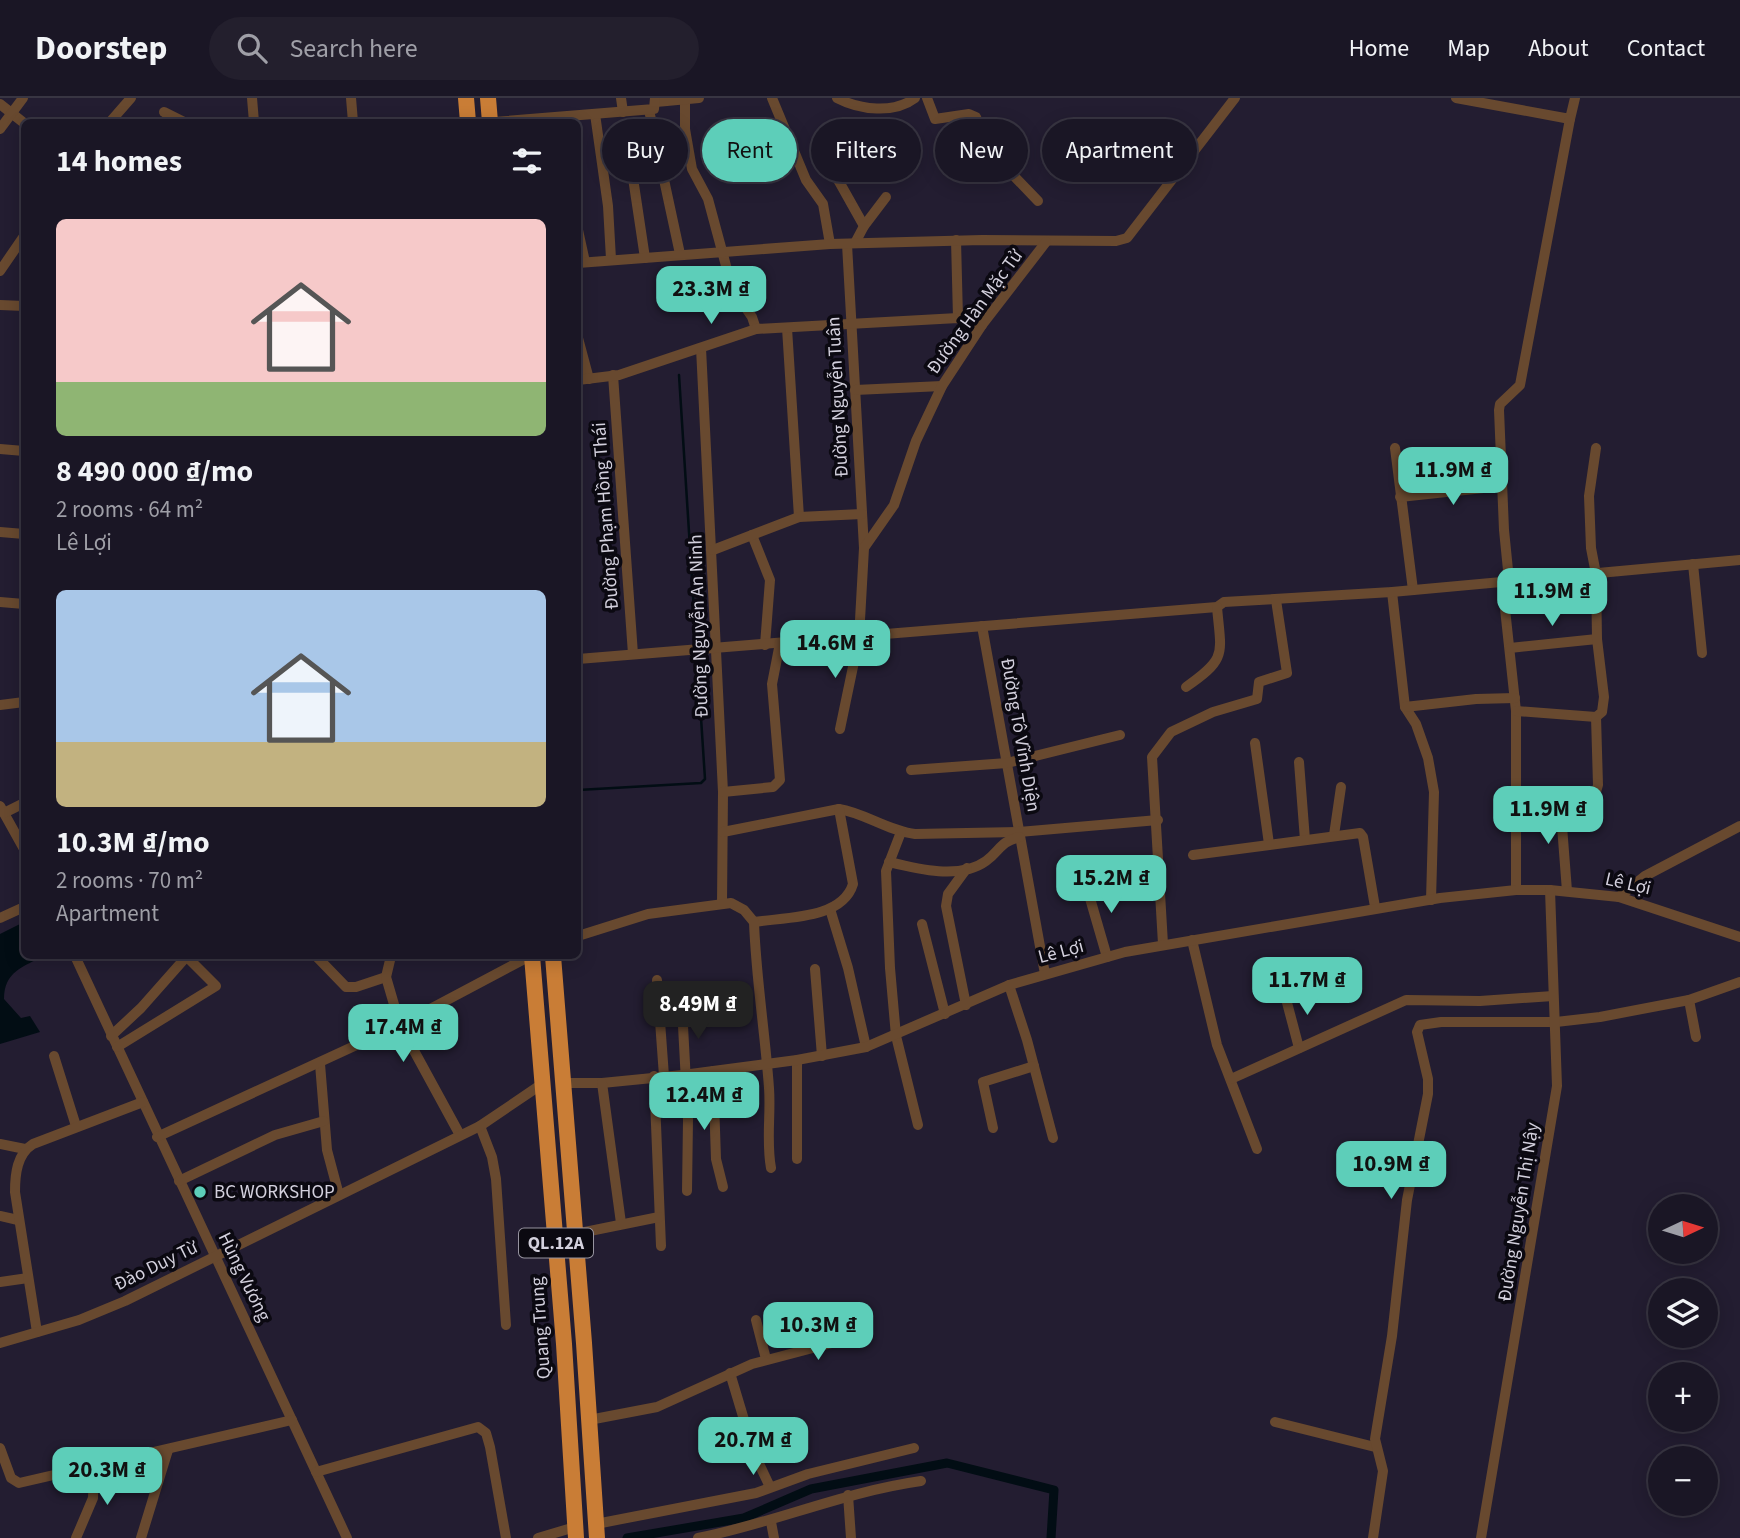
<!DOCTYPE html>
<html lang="en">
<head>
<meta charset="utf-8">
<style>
  :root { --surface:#1a1625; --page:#231f2d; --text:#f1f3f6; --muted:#9f9fa7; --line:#383542; --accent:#5dceb9 }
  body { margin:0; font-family:"Source Sans 3",sans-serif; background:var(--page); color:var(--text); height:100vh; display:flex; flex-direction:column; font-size:26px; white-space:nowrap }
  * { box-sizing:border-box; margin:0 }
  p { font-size:23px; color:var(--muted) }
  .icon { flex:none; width:38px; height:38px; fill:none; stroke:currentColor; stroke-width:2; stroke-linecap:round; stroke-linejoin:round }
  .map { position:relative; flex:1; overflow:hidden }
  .sheet { position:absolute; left:21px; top:21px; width:560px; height:840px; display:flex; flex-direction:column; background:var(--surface); border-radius:10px; box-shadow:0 4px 18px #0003,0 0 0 2px var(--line) }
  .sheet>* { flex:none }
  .banner { position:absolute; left:602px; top:21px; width:665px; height:63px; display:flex; gap:14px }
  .needle { width:46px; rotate:86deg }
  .fabs { position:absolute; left:1648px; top:1096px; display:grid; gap:14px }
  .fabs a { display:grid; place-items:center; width:70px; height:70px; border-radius:50%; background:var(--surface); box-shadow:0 4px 18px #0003,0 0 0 2px var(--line); font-size:35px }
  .price { position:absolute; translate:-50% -60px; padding:0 16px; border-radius:14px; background:var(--accent); color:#111; font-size:23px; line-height:46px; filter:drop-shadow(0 2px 4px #0008) }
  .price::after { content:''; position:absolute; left:50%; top:42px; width:21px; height:16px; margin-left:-10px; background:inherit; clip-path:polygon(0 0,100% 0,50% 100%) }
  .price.active { background:#222; color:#fff }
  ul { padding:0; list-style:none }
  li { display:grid; align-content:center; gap:14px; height:371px; padding:0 35px }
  li span { display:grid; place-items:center; height:217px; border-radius:10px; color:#555 }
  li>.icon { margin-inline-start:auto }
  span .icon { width:126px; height:126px; fill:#fffc; stroke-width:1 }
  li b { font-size:30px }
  h2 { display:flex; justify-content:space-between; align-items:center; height:84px; padding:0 35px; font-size:30px }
  .chip { padding:0 24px; border-radius:32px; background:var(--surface); box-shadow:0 4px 18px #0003,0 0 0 2px var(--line); font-size:24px; line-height:63px }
  .chip.active { background:var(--accent); color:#111 }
  header { display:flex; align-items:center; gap:42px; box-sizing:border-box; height:98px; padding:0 35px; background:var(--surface); border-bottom:2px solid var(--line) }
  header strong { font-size:33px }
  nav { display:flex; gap:38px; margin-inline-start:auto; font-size:24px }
  .search { width:490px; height:63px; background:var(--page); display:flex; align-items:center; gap:18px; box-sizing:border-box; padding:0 24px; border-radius:38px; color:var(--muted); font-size:26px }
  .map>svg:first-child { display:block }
  .water { fill:#020d14 }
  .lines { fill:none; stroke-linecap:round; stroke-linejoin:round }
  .stream { stroke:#020d14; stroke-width:2.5 }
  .canal { stroke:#020d14; stroke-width:9 }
  .minor { stroke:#68492f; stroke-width:10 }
  .highway { stroke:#c97d36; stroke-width:16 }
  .poi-dot { fill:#5dceb9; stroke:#0b0911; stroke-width:2.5 }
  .labels { text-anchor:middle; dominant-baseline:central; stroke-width:7; stroke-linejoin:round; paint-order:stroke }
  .shield { fill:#0b0911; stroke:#9794a0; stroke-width:2 }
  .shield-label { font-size:18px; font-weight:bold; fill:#d3d0dd }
  .street-label { font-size:19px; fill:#d3d0dd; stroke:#0b0911 }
  .poi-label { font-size:19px; fill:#d3d0dd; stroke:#0b0911; text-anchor:start }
</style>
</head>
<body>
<header>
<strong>Doorstep</strong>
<div class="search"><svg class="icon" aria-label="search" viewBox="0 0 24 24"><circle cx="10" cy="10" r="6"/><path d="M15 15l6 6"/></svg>Search here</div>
<nav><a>Home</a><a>Map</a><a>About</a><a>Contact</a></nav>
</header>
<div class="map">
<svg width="1740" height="1440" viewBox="0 0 1740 1440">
  <rect width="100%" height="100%" fill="#231d31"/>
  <path class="water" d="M24,824V858H45C23,868 4,874 4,901L21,920L30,918L40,934L0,946V836Z"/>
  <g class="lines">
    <g class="stream">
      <polyline points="679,277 696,544"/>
      <polyline points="578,692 701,685 705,681 697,558"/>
    </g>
    <polyline class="canal" points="627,1440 744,1420 811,1391 947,1365 1054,1392 1051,1440"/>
    <g class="minor">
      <polyline points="252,0 254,24"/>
      <polyline points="351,0 353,24"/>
      <polyline points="621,0 623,14"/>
      <polyline points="772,0 806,82 823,106 830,146"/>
      <path d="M837,0C860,12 894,16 915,0"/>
      <polyline points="927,0 935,21 969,16 976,19 989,52 1038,103"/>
      <polyline points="1456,0 1570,21 1575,0"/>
      <polyline points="685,2 685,31 692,71 708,101 732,190 752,219 756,231"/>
      <polyline points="656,4 699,0"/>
      <polyline points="0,6 24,25"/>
      <polyline points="649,12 680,156"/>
      <polyline points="164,14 184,24"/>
      <polyline points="595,16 608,108 611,161"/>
      <polyline points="110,24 131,0"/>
      <polyline points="494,24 654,11 655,0"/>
      <polyline points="0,31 23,0"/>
      <polyline points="627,40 645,160"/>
      <polyline points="823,55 864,128"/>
      <polyline points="578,132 585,164"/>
      <polyline points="956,142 958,220"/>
      <polyline points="855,145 864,128 886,99"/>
      <polyline points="847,146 864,450"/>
      <polyline points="578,165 830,146 982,142 1116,143 1127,140 1235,0"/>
      <polyline points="0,173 24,138"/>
      <polyline points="0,207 24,208"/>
      <polyline points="787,230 799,419"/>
      <polyline points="578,240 589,281"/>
      <polyline points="701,250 723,694 722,806"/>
      <polyline points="613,277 633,556"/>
      <polyline points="578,282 619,277 756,231 958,220 982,227"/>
      <polyline points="855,292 942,288"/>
      <polyline points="1395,350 1413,492"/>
      <polyline points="0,351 24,353"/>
      <polyline points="1400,399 1502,388"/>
      <polyline points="0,434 24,436"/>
      <polyline points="752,437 770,482 765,547"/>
      <polyline points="713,452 799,419 862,416"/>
      <polyline points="1693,466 1702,555"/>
      <polyline points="1509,482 1504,432 1499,312 1500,306 1520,287 1570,21"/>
      <polyline points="1502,483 1516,613 1516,792"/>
      <polyline points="1392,494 1405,609 1416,626 1428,660 1434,694 1431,802"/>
      <polyline points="0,504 24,506"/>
      <polyline points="982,528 1045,876"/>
      <polyline points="1510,550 1597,541"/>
      <polyline points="578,561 1217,509 1224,504 1392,494 1740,462"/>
      <path d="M1186,589C1228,560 1221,556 1217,509"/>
      <polyline points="0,607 24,604"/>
      <polyline points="1405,609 1476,601 1515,600"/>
      <polyline points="1516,613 1596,619"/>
      <polyline points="840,631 859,540 864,450 894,407 916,343 942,288 982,227 1046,144"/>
      <polyline points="1255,645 1269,746"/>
      <polyline points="1299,664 1305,742"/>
      <polyline points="911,672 1007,665 1120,637"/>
      <polyline points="723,694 773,689 780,682 772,586 780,545"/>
      <polyline points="1560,702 1567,793"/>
      <polyline points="1515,706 1590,698 1596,694 1598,687 1596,619 1602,614 1604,599 1597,541 1596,476 1591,450 1589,398 1596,350"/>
      <polyline points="0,708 24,751"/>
      <polyline points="4,715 24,705"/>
      <path d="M723,734L839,711C865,715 888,733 915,736L1019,734L1158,722"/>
      <polyline points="901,734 886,773 890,870 896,938 918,1027"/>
      <polyline points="1334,737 1341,689"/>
      <polyline points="1193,757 1360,735 1363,739 1375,809"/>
      <path d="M889,764C917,771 960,782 986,763C1001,752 999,744 1020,739"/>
      <polyline points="1085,783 1107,859"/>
      <polyline points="1619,799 1645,778 1740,728"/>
      <polyline points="830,811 848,870 866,949"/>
      <polyline points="0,820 24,809"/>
      <path d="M754,824C784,819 842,822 853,786L839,711"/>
      <polyline points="922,826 945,916"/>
      <path d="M578,838L648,816L731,805L744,812L754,824C756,880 765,934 769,990C771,1017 766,1043 771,1070"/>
      <polyline points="1192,842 1217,947 1257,1051"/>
      <polyline points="1163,846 1152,659 1171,634 1213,614 1257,601 1259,584 1287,575 1276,502"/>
      <polyline points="75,858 347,1440"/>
      <polyline points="316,858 346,889 356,889 386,879"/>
      <polyline points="391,858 386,879 400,927 460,1037"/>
      <polyline points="815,871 822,958"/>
      <polyline points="657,882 664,978"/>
      <polyline points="1009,887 1027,942 1053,1040"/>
      <polyline points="1285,897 1299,950"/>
      <polyline points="1689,902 1696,939"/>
      <polyline points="966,907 946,808 948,796 967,770"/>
      <polyline points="682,909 688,1022 687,1093"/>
      <polyline points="111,938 141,910 187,858"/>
      <polyline points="117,949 216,888 186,858"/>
      <polyline points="54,958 76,1028"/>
      <polyline points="797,962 797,1061"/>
      <polyline points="320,966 327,1052 339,1097"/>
      <polyline points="713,973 716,1061 723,1089"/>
      <polyline points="654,978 661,1148"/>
      <polyline points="1231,981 1406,902 1480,903 1553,898"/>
      <polyline points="563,985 602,985 683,977 797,962 866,949 1009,887 1125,854 1440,800 1516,792 1550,792 1619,799 1740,839"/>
      <polyline points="602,985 621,1125"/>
      <polyline points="480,1028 492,1059 496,1081 506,1227"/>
      <polyline points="993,1030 983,984 1034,968"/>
      <polyline points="157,1039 400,927 530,858"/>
      <polyline points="0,1046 25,1051"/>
      <polyline points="179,1083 275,1037 324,1023"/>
      <polyline points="0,1118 18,1122"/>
      <polyline points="575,1136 659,1119"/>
      <polyline points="0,1184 28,1180"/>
      <polyline points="756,1222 766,1261"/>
      <path d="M37,1234L15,1094C15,1076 17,1056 33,1046L143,1004"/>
      <polyline points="0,1245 79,1222 125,1203 480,1028 542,986"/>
      <polyline points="730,1275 754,1355 770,1389"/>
      <polyline points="589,1322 657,1309 752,1266 862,1237"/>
      <polyline points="1275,1324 1375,1349"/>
      <polyline points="0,1350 11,1380 19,1385 292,1322"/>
      <polyline points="316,1374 478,1329 486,1335 490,1349 506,1440"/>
      <polyline points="848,1397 851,1440"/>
      <polyline points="771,1424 774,1440"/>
      <polyline points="596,1426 756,1395 808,1376 914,1350"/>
      <polyline points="76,1440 93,1400 94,1367"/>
      <polyline points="141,1440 168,1352"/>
      <polyline points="538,1440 575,1429"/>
      <path d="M698,1440C774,1425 843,1394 921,1383"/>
      <polyline points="1373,1440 1383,1373 1375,1341 1392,1238 1407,1102 1428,996 1428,981 1417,934 1420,927 1441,924 1556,924 1600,919 1689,902 1740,884"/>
      <polyline points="1481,1440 1557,988 1550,792"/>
    </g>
    <g class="highway">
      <polyline points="466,0 468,24"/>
      <polyline points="488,0 490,24"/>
      <polyline points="532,858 564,1246 576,1440"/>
      <polyline points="553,858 584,1245 597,1440"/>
    </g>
  </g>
  <circle class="poi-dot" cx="200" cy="1094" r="7"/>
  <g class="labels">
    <rect class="shield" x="519" y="1130.5" width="74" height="29" rx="5"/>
    <g class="shield-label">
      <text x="556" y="1145">QL.12A</text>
    </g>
    <g class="street-label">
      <text transform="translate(975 214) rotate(-54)">Đường Hàn Mặc Tử</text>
      <text transform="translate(838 299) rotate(-93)">Đường Nguyễn Tuân</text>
      <text transform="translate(606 418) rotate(-94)">Đường Phạm Hồng Thái</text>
      <text transform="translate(699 528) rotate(-92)">Đường Nguyễn An Ninh</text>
      <text transform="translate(1020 637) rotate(80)">Đường Tô Vĩnh Diện</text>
      <text transform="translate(1628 786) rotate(13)">Lê Lợi</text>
      <text transform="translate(1061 854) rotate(-15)">Lê Lợi</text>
      <text transform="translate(1519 1114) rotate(-81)">Đường Nguyễn Thị Nậy</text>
      <text transform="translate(156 1168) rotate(-26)">Đào Duy Từ</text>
      <text transform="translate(244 1179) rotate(64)">Hùng Vương</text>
      <text transform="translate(541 1230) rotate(-94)">Quang Trung</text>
    </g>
    <g class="poi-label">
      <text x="214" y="1094">BC WORKSHOP</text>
    </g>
  </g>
</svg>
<div class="fabs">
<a><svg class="needle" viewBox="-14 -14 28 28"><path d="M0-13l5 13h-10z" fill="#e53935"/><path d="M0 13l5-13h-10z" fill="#9f9fa7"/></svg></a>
<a><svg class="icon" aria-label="layers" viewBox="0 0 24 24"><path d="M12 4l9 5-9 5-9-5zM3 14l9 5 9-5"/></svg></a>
<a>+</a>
<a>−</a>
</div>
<b class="price" style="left:711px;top:228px">23.3M ₫</b>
<b class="price" style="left:1453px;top:409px">11.9M ₫</b>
<b class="price" style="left:1552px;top:530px">11.9M ₫</b>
<b class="price" style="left:835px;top:582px">14.6M ₫</b>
<b class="price" style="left:1548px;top:748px">11.9M ₫</b>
<b class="price" style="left:1111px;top:817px">15.2M ₫</b>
<b class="price" style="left:1307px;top:919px">11.7M ₫</b>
<b class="price active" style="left:698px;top:943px">8.49M ₫</b>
<b class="price" style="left:403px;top:966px">17.4M ₫</b>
<b class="price" style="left:704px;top:1034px">12.4M ₫</b>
<b class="price" style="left:1391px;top:1103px">10.9M ₫</b>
<b class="price" style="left:818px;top:1264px">10.3M ₫</b>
<b class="price" style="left:753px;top:1379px">20.7M ₫</b>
<b class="price" style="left:107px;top:1409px">20.3M ₫</b>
<div class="banner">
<a class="chip">Buy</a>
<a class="chip active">Rent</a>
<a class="chip">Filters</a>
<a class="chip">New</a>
<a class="chip">Apartment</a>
</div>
<section class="sheet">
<h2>14 homes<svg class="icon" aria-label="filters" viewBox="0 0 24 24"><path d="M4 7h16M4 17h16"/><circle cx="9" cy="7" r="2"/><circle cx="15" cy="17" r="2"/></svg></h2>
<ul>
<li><span style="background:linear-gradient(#f6c9c9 75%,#8fb573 0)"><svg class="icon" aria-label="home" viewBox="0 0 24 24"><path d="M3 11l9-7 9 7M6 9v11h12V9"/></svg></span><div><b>8 490 000 ₫/mo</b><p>2 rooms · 64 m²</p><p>Lê Lợi</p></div></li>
<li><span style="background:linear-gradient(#a9c7e8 70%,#c2b280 0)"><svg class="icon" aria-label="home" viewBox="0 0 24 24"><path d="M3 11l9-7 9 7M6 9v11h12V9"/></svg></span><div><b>10.3M ₫/mo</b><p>2 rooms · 70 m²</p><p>Apartment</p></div></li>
</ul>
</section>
</div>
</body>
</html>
